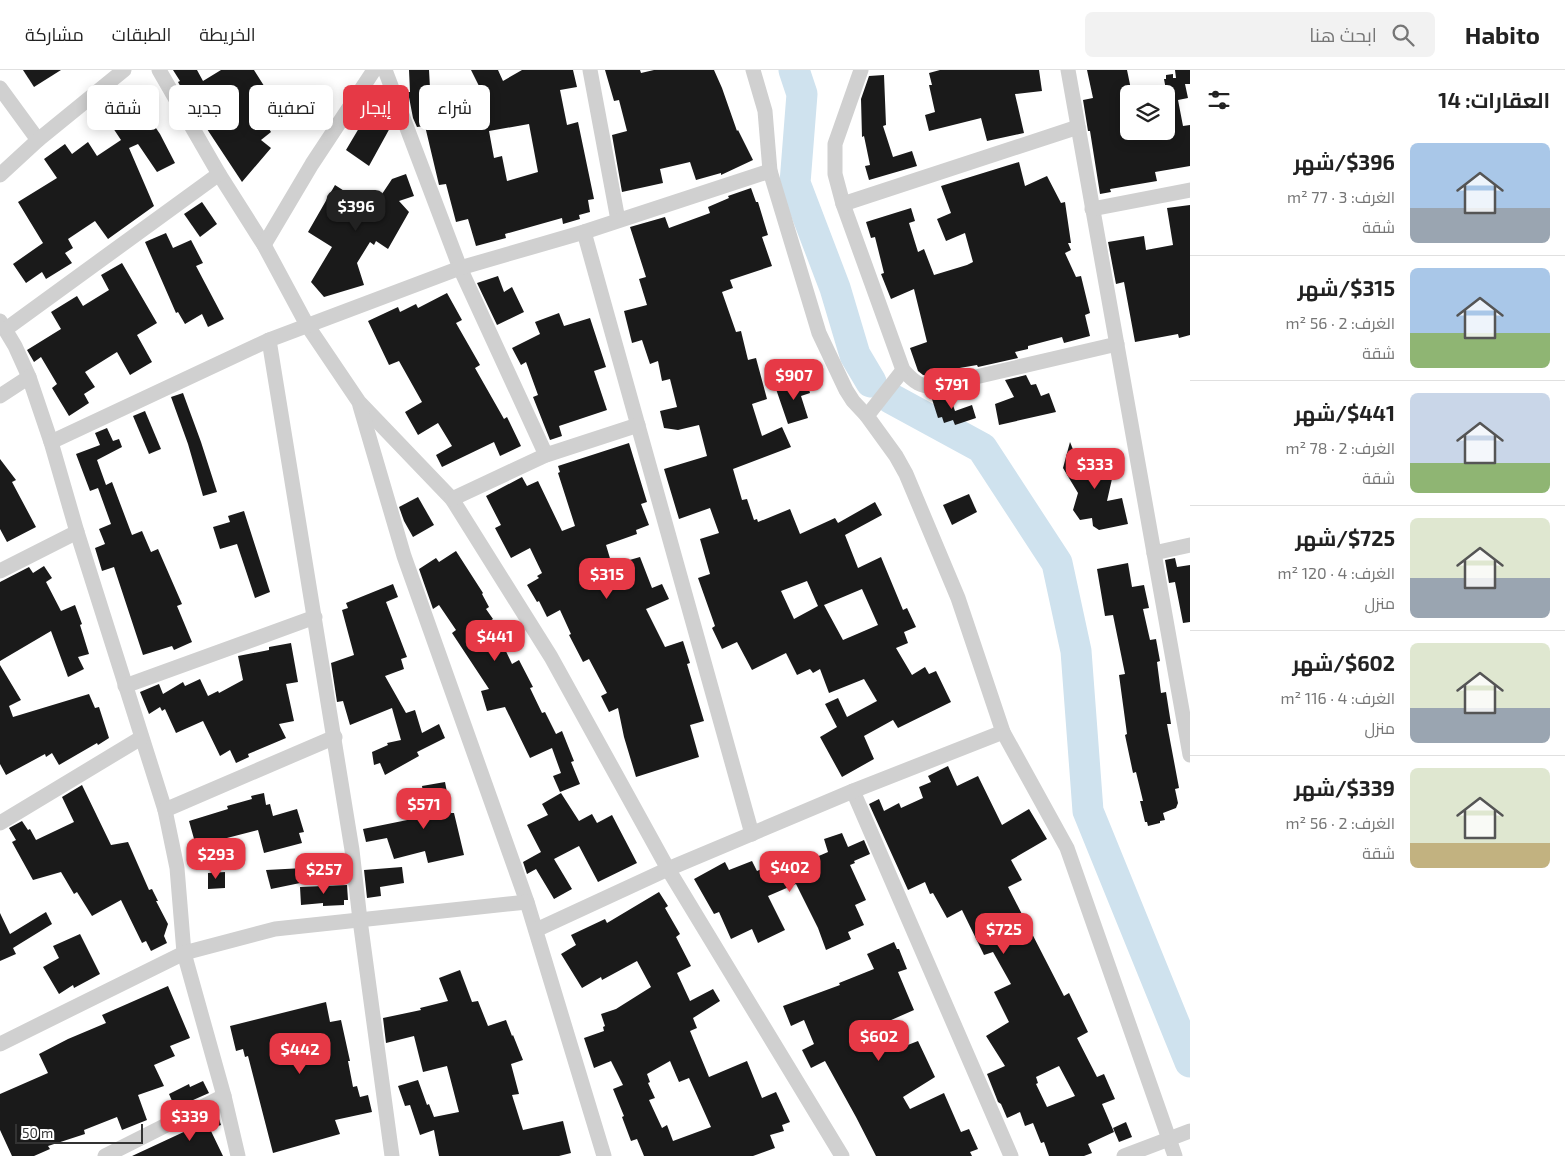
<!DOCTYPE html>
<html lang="ar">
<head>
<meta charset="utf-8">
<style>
  :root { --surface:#fff; --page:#f2f2f2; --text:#222; --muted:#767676; --line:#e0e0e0; --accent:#e63946 }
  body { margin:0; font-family:"Exo 2",Cairo,sans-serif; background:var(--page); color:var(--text); direction:rtl; height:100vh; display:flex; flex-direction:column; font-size:19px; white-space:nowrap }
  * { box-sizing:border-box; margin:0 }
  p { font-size:16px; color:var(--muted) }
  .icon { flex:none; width:28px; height:28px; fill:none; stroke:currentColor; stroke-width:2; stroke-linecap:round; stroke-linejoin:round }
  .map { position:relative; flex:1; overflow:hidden; direction:ltr }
  .details { display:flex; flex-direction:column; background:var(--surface); width:375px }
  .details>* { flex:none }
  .top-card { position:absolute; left:15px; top:15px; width:475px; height:45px; direction:rtl; display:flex; gap:10px }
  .tools { position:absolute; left:1120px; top:15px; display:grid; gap:10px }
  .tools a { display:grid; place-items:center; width:55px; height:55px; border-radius:8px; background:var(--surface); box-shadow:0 2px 12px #0003; font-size:25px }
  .scale { position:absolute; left:15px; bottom:12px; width:128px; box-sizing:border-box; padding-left:5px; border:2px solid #333; border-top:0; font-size:14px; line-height:18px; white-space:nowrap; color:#333; -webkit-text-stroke:4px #fff; paint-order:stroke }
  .price { position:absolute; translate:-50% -42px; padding:0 11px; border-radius:10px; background:var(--accent); color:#fff; font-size:16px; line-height:32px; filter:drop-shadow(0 1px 2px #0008) }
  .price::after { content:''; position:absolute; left:50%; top:30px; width:15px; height:11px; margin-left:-8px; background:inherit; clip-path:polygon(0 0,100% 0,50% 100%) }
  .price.on { background:#222; color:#fff }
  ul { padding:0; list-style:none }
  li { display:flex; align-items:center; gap:15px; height:125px; padding:0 15px }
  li+li { border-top:1px solid var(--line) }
  li span { display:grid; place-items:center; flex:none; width:140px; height:100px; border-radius:8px; color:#555 }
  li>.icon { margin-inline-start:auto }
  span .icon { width:60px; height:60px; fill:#fffc; stroke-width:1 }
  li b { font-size:21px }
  h2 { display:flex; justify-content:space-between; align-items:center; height:60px; padding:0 15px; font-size:21px }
  .tag { padding:0 18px; border-radius:8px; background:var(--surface); box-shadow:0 2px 12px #0003; font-size:18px; line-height:45px }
  .tag.on { background:var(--accent); color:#fff }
  header { display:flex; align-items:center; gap:30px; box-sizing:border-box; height:70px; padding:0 25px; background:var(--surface); border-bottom:1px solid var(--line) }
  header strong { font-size:24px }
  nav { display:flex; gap:28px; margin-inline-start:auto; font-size:18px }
  .search { width:350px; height:45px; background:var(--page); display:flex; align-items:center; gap:12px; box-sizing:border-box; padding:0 18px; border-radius:8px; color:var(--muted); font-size:19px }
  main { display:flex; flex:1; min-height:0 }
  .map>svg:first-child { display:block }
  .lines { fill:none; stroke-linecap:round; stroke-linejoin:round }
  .river { stroke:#cfe2ee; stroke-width:31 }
  .building { fill:#1a1a1a; fill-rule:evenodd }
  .street { stroke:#d0d0d0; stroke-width:15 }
</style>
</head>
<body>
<header>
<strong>Habito</strong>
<div class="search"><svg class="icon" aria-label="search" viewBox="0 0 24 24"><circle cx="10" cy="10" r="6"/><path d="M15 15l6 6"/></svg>ابحث هنا</div>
<nav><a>الخريطة</a><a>الطبقات</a><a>مشاركة</a></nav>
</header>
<main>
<section class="details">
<h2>العقارات: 14<svg class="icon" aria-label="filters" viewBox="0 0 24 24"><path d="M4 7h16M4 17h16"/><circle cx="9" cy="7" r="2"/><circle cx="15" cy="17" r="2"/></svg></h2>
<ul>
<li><span style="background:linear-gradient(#a9c7e8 65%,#9aa5b1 0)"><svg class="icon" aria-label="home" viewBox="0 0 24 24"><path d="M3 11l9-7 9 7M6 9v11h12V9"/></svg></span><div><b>$396/شهر</b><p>الغرف: 3 · 77 m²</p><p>شقة</p></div></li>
<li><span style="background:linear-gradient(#a9c7e8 65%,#8fb573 0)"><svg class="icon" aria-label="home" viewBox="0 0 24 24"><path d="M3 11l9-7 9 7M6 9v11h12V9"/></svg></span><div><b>$315/شهر</b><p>الغرف: 2 · 56 m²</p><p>شقة</p></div></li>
<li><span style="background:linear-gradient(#c9d6e8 70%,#8fb573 0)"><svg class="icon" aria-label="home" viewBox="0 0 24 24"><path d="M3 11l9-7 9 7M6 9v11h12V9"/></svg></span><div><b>$441/شهر</b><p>الغرف: 2 · 78 m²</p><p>شقة</p></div></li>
<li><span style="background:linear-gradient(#dfe7d0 60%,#9aa5b1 0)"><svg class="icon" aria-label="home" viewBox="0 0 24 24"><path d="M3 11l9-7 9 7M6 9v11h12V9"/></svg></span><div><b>$725/شهر</b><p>الغرف: 4 · 120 m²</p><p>منزل</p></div></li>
<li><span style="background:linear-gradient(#dfe7d0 65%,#9aa5b1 0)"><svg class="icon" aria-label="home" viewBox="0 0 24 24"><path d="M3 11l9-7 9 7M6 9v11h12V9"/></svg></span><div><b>$602/شهر</b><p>الغرف: 4 · 116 m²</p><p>منزل</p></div></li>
<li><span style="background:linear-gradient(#dfe7d0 75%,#c2b280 0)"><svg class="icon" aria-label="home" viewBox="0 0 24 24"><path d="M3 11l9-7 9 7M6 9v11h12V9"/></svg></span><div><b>$339/شهر</b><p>الغرف: 2 · 56 m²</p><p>شقة</p></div></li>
</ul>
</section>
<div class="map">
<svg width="1190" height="1086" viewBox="0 0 1190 1086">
  <rect width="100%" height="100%" fill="#fff"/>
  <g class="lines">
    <g class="river">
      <polyline points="794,0 802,24 795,113 835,218 855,285 871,312"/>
      <polyline points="892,329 982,378 1057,493 1076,581 1088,741 1190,992"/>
    </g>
  </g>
  <g class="building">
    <polygon points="23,0 61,0 34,17"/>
    <polygon points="173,0 197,0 203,11 221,0 254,0 266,19 268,17 279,35 261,46 271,62 261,70 271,78 242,112 205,56 203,57 178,12 180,11"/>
    <path d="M409,0H429L430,18L434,41L488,34L471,0H498L503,11L522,0H573L577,17L560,20L567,55L578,52L594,129L588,130L590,142L579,145L580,149L563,154L562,148L505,164L506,168L476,176L468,149L456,152L446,114L439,115L425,56L417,57L413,48L408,22H410ZM529,54L538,102L507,111L502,86L494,88L489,61Z"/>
    <polygon points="605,0 640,0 641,3 654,0 714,0 722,18 737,61 738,60 753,90 721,105 721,103 696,110 690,92 660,99 663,113 622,122 612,65 627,61 619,30 614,31"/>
    <polygon points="940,0 1039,0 1042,21 1015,24 1024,63 987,71 981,48 929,61 925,45 935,42 929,15 932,15 929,3"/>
    <polygon points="1087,0 1127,0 1132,24 1129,24 1129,61 1166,61 1166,20 1164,9 1166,9 1166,5 1173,4 1173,8 1176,8 1175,0 1190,0 1190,14 1185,14 1188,28 1178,30 1183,56 1190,55 1190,96 1155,102 1157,111 1110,119 1111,122 1100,124 1090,61 1088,61 1083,30 1093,28"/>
    <polygon points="884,5 886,55 883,56 893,87 912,81 917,96 869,110 865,96 870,95 864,66 862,67 861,29 869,6"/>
    <polygon points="139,33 160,64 175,93 157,102 138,74 129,78 154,136 108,169 95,151 68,169 73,178 65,183 72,193 46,209 42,202 26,213 13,194 43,173 18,132 57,108 44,89 65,74 72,84 88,72 97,86 121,70 109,52"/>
    <polygon points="378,48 391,56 369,96 346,80 362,53 372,60"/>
    <polygon points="1019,92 1025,116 1047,106 1061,133 1065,132 1071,173 1068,173 1071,180 1065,183 1076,207 1081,206 1090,243 1085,245 1090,266 1064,273 1062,267 1028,276 1028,279 1015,282 1018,288 978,297 977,295 942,301 943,305 936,307 923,305 918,301 910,278 927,272 914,219 891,229 881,204 884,203 875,167 871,168 866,152 911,138 915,151 909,153 918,182 924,179 934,205 967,195 973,192 965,163 946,171 937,149 951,143 941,116"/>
    <polygon points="406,104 414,126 399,131 409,142 388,179 376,171 374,175 370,172 357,193 364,215 324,227 311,212 332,177 308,162 335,115 366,135 373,123 380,127 392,109"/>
    <path d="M751,118L756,132H758L768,165L762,167L772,196L730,210L733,218L722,222L736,262L741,261L748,290L756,288L767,329L752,334L762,366L782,357L791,377L733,399L742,430L747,429L754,450L757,449L758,452L790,439L800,464L835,448L838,453L875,432L882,445L845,465L858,498L881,487L903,540L907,538L916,557L904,562L908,573L896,578L912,605L925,597L929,604L936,601L951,632L898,658L893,650L864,666L874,689L842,707L820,667L837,657L825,634L838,628L847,647L877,631L864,609L829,623L820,599L813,603L810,599L797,605L786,583L752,600L737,572L722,579L712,558L715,556L698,508L710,504L700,469L719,463L710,438L679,449L664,399L707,386L699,355L678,360L664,358L660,341L677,337L670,309L662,311L658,291L650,294L642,270L632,273L624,241L647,235L639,209L646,207L630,157L665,147L669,158L710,143L708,137L729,128L728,126ZM807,511L818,536L794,549L781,521ZM862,519L878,555L843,570L824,535Z"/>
    <polygon points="202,132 217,154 200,167 184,144"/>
    <polygon points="1190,135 1190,265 1179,268 1178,264 1135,272 1124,212 1116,214 1108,172 1144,166 1146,180 1173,175 1167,138"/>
    <polygon points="166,163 173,178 191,170 203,193 196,196 224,249 208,257 202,244 185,254 178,242 176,243 145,172"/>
    <polygon points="122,193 157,253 137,265 152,292 130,305 117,282 85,302 95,317 84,324 89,333 69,346 52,318 57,314 41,287 34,292 27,280 61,259 51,242 77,226 83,236 109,220 101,205"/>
    <polygon points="498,206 504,222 512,217 524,242 497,255 477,213"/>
    <polygon points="447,223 462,250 456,253 480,295 475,298 504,349 507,347 521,376 500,386 494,372 442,397 436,385 452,376 438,353 418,365 405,342 422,332 399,291 389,295 368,251 398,237 400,242 416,234 418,238"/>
    <polygon points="559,243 564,256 590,248 606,297 594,301 607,340 559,356 562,366 550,370 533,327 538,325 526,292 521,295 512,278 540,264 535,252"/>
    <polygon points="1026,305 1031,315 1036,314 1041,326 1049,323 1056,342 999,355 995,334 1014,327 1005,310"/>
    <polygon points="806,309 810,323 801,326 808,348 788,354 776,319"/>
    <polygon points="183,323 201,372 217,422 203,426 188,374 171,327"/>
    <polygon points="949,323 955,341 972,335 976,348 955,355 953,350 944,353 942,347 938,348 931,326"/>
    <polygon points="145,341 161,379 149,384 133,346"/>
    <polygon points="107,358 113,371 119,369 122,377 97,390 106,415 112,412 132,465 142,461 151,482 158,479 182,534 177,536 192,572 174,580 172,576 143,585 114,497 102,501 95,478 105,474 99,459 111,454 98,418 90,421 76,384 100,375 95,363"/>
    <polygon points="1070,372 1083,404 1090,378 1104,382 1114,400 1107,431 1122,428 1128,454 1099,460 1093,456 1092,448 1080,450 1073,440 1078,423 1063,398"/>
    <polygon points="629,373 647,432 641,434 649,455 636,460 637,464 606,475 612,495 640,487 652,518 662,514 669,529 646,539 665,577 683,571 690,593 687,594 704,651 690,655 699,687 636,707 624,667 618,638 609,642 601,626 607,623 589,589 583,592 569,565 571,564 560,540 547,547 539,531 537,532 527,515 539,508 537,506 542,503 530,478 511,488 495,458 501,455 486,426 522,407 527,416 538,411 562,461 575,456 558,403 560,402 558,396"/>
    <polygon points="0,389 16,410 12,412 36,457 7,472 0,459"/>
    <polygon points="969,424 977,442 952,455 943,435"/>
    <polygon points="418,427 434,455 413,467 404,451 399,437"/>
    <polygon points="244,441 270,522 255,528 237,474 220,479 213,457 230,452 228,446"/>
    <polygon points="456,481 483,523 482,524 489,537 486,539 493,549 487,553 497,575 502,573 512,594 519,590 533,617 530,618 542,643 545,642 556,664 562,661 574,691 571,692 580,714 560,722 553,706 561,703 552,678 530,688 505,637 487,641 481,621 489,619 452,563 456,560 439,535 433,539 419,499 436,488 439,492"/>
    <polygon points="1175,488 1177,497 1190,495 1190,552 1183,553 1175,512 1169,513 1165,490"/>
    <polygon points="1128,493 1132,517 1144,515 1149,538 1143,539 1150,570 1156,569 1160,591 1157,592 1161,623 1166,622 1171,654 1167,654 1179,718 1175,719 1178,733 1176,738 1163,743 1165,750 1160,751 1160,753 1148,756 1147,752 1145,752 1140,731 1143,731 1136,702 1133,703 1125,665 1127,664 1119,605 1125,604 1113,545 1105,546 1097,499"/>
    <polygon points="44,496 52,508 46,512 61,541 75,535 82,554 80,555 89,584 78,587 84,599 68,607 51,561 0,591 0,512 29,497 33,503"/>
    <polygon points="393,514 398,527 386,532 407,587 401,589 404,599 385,606 406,643 415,640 422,663 439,654 445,668 417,682 419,686 385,705 380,693 374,695 372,682 388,675 387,673 401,670 392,638 350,655 343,631 337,632 331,593 354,585 342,540 348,538 346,533"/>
    <polygon points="291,573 298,612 286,614 294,651 279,654 286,668 248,684 249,687 236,693 230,680 220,686 203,651 176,663 165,639 162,641 160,637 149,644 140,622 159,614 163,624 183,612 185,616 200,609 208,626 218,621 219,623 243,610 238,586 269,580 269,577"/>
    <polygon points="0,595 21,630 9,636 13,647 89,624 95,638 99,637 109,668 98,675 97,673 59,695 52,683 46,687 45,684 6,705 0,694"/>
    <path d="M948,696L957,716L978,706L1002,755L1029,739L1047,769L1011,790L1022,810L1008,817L1064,926L1069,923L1088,962L1077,968L1097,1007L1104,1004L1115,1029L1102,1034L1114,1062L1088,1074L1092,1083L1084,1086H1049L1044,1072L1041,1073L1033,1053L1025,1056L1020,1042L1007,1048L1001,1034L998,1032L987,1004L1005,996L986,966L1009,952L994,922L1011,914L993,882L984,885L962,840L947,848L933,823L930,824L925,812L908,820L869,734L879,729L884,741L899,733L901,738L923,728L919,717L931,712L928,706ZM1059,996L1075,1026L1047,1037L1036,1014L1038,1013L1036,1007Z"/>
    <polygon points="445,712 451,743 454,743 464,785 428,793 425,781 394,789 387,768 366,772 363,759 427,746 422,716"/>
    <polygon points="82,715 111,775 128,772 149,820 152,819 158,831 156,831 168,854 164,866 167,873 151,881 146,871 142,873 121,830 92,846 77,822 74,824 61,802 33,810 12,772 16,770 9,758 22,751 28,760 30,759 36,770 74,752 62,727"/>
    <polygon points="264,723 266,735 270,734 273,746 297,739 304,762 299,763 302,773 264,783 258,760 196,776 189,751 228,739 227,736 252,729 251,726"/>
    <polygon points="561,723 579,751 592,744 597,753 612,745 637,793 598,812 579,776 554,789 572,819 554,829 536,799 527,804 523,792 541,782 527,755 548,745 542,734"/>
    <polygon points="842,763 848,777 864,770 870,784 854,791 855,793 850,795 866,830 855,835 864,855 848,862 851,869 826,880 818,858 796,814 768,826 785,860 758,873 752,859 731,869 719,842 714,844 694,809 725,792 729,800 752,791 757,801 796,784 800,794 828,782 824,769"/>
    <polygon points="402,797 404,813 380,817 381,826 367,828 364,800"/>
    <polygon points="304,798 305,812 271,819 266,800"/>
    <polygon points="225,802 225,818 208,819 208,803"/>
    <polygon points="347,815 348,830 344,830 344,835 323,836 323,833 301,835 300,817"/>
    <path d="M659,822L668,836L665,838L680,864L676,867L691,896L677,903L690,931L713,919L720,931L693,948L697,958L690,961L709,1007L747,991L762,1028L776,1022L790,1052L782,1055L784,1061L770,1065L775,1078L753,1086H644L637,1069L631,1071L622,1047L624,1046L613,1019L623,1015L611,991L594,998L584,968L604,961L603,957L605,956L601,944L616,939L651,917L637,891L602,910L601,907L582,918L561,884L576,875L571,865L605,849L607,853ZM670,991L679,1012L689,1008L711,1057L673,1071L667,1055L662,1058L649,1030L655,1028L648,1013L650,1012L647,1004Z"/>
    <polygon points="46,842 52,854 13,878 16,884 0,891 0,843 10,864"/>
    <polygon points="80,864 100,904 74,918 73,915 59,924 43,897 59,888 53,876"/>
    <polygon points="894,872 897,879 899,879 907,899 898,902 914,940 889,951 900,978 918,971 935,1007 903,1027 910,1039 944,1023 961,1062 969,1059 978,1079 970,1082 972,1086 876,1086 856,1047 825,991 811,998 802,980 814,974 804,950 791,956 783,936 840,915 839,913 874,899 867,884"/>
    <polygon points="460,900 472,932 478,931 488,956 506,950 512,966 513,965 523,990 511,994 519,1024 512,1025 523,1060 563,1051 571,1083 559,1086 439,1086 434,1060 420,1065 410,1035 405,1036 398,1016 418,1010 427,1035 429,1034 434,1047 459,1042 447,996 423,1002 414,966 386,973 383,948 421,940 420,938 448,931 439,908"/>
    <polygon points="168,916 190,968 170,976 175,986 154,995 164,1016 138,1025 147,1050 122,1060 117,1047 84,1060 85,1064 48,1076 50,1079 34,1086 12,1086 0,1060 0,1024 48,1003 39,984 68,969 106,953 102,945"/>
    <polygon points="326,932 330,952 341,950 350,991 348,991 353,1017 357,1016 360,1027 368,1025 372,1042 335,1050 340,1064 273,1083 248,986 245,987 243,979 236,981 230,956"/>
    <polygon points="203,1011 209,1023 175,1038 169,1024 189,1014 190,1017"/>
    <polygon points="216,1040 221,1055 210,1059 223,1086 132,1086 203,1053 200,1048"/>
    <polygon points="1126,1052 1132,1067 1119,1072 1113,1058"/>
  </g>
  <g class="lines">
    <g class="street">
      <polyline points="159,0 219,104 264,175 307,255 359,332 452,429 551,587 668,799 842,1086"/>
      <polyline points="385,0 460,198 546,385"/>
      <polyline points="590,0 618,150"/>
      <polyline points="753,0 765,41 770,101 819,263 846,320 853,331 867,346"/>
      <path d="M861,0L835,74V104L843,134L903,300C914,312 921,318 937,316L1117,274"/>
      <polyline points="1068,0 1190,685"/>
      <polyline points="0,18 38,70"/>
      <polyline points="0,105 38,70 124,0"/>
      <polyline points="843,134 1078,57"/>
      <polyline points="1092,139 1190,120"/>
      <polyline points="584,162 752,764"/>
      <polyline points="264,175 312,94 374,0"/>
      <polyline points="0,251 15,276 29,307 51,372 77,462 165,740 177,798 184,883 224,1026 238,1086"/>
      <polyline points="6,259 219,104"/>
      <polyline points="903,300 867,346 896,386 906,404 958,528 1003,662 1067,778 1175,1086"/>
      <polyline points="0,326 29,307"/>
      <polyline points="360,336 404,486 527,832 604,1086"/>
      <polyline points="51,372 269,270"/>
      <polyline points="452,429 546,385 638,355"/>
      <polyline points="1154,483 1190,475"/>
      <polyline points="0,501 77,462"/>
      <polyline points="125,616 315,547"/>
      <polyline points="853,721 1011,1086"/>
      <polyline points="165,740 335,667"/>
      <polyline points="0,753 141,668"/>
      <polyline points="536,860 668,799 853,721 1003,662"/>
      <polyline points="0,974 184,883 275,859 527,832"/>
      <polyline points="105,1086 224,1026"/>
      <polyline points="392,1086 360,850 352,780 269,270 460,198 584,162 770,101"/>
      <polyline points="1124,1086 1190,1061"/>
    </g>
  </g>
</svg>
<div class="tools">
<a><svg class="icon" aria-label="layers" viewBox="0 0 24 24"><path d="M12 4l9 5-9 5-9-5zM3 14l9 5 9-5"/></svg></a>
</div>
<div class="scale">50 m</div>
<b class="price on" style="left:356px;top:162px">$396</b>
<b class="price" style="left:794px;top:331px">$907</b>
<b class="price" style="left:952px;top:340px">$791</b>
<b class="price" style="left:1095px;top:420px">$333</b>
<b class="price" style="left:607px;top:530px">$315</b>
<b class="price" style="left:495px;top:592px">$441</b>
<b class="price" style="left:424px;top:760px">$571</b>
<b class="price" style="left:216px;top:810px">$293</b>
<b class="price" style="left:790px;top:823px">$402</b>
<b class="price" style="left:324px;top:825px">$257</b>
<b class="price" style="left:1004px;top:885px">$725</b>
<b class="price" style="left:879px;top:992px">$602</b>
<b class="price" style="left:300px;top:1005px">$442</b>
<b class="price" style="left:190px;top:1072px">$339</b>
<div class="top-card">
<a class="tag">شراء</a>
<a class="tag on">إيجار</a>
<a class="tag">تصفية</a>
<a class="tag">جديد</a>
<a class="tag">شقة</a>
</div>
</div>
</main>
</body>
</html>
